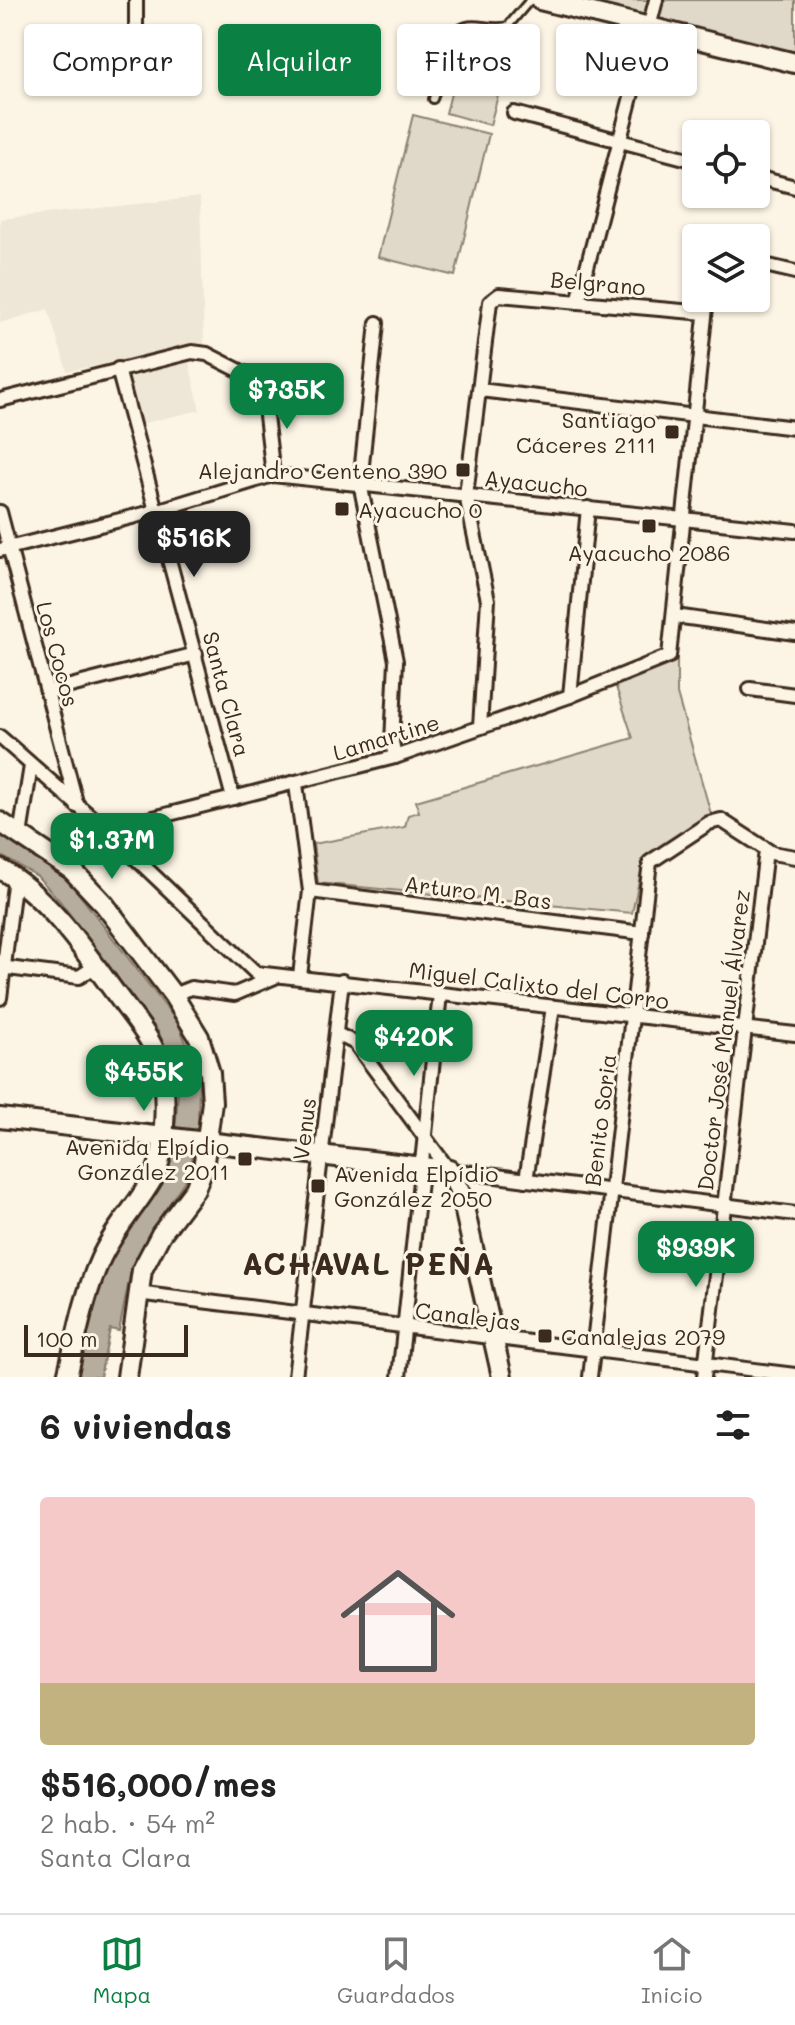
<!DOCTYPE html>
<html lang="es">
<head>
<meta charset="utf-8">
<style>
  :root { --surface:#fff; --page:#f6f6f6; --text:#222; --muted:#767676; --line:#e0e0e0; --accent:#0b8043 }
  body { margin:0; font-family:Mali,sans-serif; background:var(--page); color:var(--text); height:100vh; display:flex; flex-direction:column; font-size:30px; white-space:nowrap }
  * { box-sizing:border-box; margin:0 }
  p { font-size:26px; color:var(--muted) }
  .icon { flex:none; width:44px; height:44px; fill:none; stroke:currentColor; stroke-width:2; stroke-linecap:round; stroke-linejoin:round }
  .map { position:relative; height:1377px; overflow:hidden }
  .details { display:flex; flex-direction:column; background:var(--surface); flex:1 }
  .details>* { flex:none }
  .banner { position:absolute; left:24px; top:24px; width:748px; height:72px; display:flex; gap:16px }
  .fabs { position:absolute; left:682px; top:120px; display:grid; gap:16px }
  .fabs a { display:grid; place-items:center; width:88px; height:88px; border-radius:8px; background:var(--surface); box-shadow:0 2px 6px #0004; font-size:40px }
  .scale { position:absolute; left:24px; bottom:20px; width:164px; box-sizing:border-box; padding-left:8px; border:4px solid #3b2a1e; border-top:0; font-size:22px; line-height:28px; white-space:nowrap; color:#3b2a1e; -webkit-text-stroke:6px #fcf5e5; paint-order:stroke }
  .price { position:absolute; translate:-50% -68px; padding:0 18px; border-radius:16px; background:var(--accent); color:#fff; font-size:26px; line-height:52px; filter:drop-shadow(0 2px 4px #0008) }
  .price::after { content:''; position:absolute; left:50%; top:48px; width:24px; height:18px; margin-left:-12px; background:inherit; clip-path:polygon(0 0,100% 0,50% 100%) }
  .price.current { background:#222; color:#fff }
  ul { padding:0; list-style:none }
  li { display:grid; align-content:center; gap:16px; height:424px; padding:0 40px }
  li+li { border-top:2px solid var(--line) }
  li span { display:grid; place-items:center; height:248px; border-radius:8px; color:#555 }
  li>.icon { margin-inline-start:auto }
  span .icon { width:144px; height:144px; fill:#fffc; stroke-width:1 }
  li b { font-size:34px }
  h2 { display:flex; justify-content:space-between; align-items:center; height:96px; padding:0 40px; font-size:34px }
  .tag { padding:0 28px; border-radius:8px; background:var(--surface); box-shadow:0 2px 6px #0004; font-size:28px; line-height:72px }
  .tag.current { background:var(--accent); color:#fff }
  .tab-bar { display:flex; justify-content:space-around; align-items:center; height:112px; border-top:2px solid var(--line); background:var(--surface); font-size:22px; color:var(--muted) }
  .tab-bar a { display:grid; justify-items:center; gap:4px }
  .tab-bar .current { color:var(--accent) }
  .map>svg:first-child { display:block }
  .built { fill:#eee6d6 }
  .green { fill:#e0d8c8; stroke:#8e8173; stroke-width:2 }
  .water { fill:#b7ad9e; stroke:#85796b; stroke-width:2 }
  .lines { fill:none; stroke-linecap:round; stroke-linejoin:round }
  .lane-casing { stroke:#3b2a1e; stroke-width:12 }
  .street-casing { stroke:#3b2a1e; stroke-width:18 }
  .secondary-casing { stroke:#3b2a1e; stroke-width:24 }
  .lane { stroke:#fcf5e5; stroke-width:6 }
  .street { stroke:#fcf5e5; stroke-width:12 }
  .secondary { stroke:#fcf5e5; stroke-width:18 }
  .poi-dot { fill:#3b2a1e; stroke:#fcf5e5; stroke-width:3 }
  .labels { text-anchor:middle; dominant-baseline:central; stroke-width:6; stroke-linejoin:round; paint-order:stroke }
  .street-label { font-size:22px; fill:#3b2a1e; stroke:#fcf5e5 }
  .poi-label { font-size:22px; fill:#3b2a1e; stroke:#fcf5e5; text-anchor:end }
  .district-label { font-size:30px; font-weight:bold; letter-spacing:2px; fill:#3b2a1e; stroke:#fcf5e5 }
</style>
</head>
<body>
<div class="map">
<svg width="795" height="1377" viewBox="0 0 795 1377">
  <rect width="100%" height="100%" fill="#fcf5e5"/>
  <filter id="ink" filterUnits="userSpaceOnUse"><feTurbulence type="fractalNoise" baseFrequency=".0125" numOctaves="2"/><feDisplacementMap in="SourceGraphic" scale="16" xChannelSelector="R" yChannelSelector="G"/><feConvolveMatrix kernelMatrix="1 2 1 2 8 2 1 2 1" color-interpolation-filters="sRGB"/></filter>
  <g filter="url(#ink)">
    <g class="built">
      <polygon points="200,197 204,345 67,371 48,309 0,323 0,219"/>
      <polygon points="189,362 200,410 140,424 129,376"/>
    </g>
    <g class="green">
      <polygon points="540,0 795,0 795,63"/>
      <polygon points="465,39 510,51 490,125 446,113"/>
      <polygon points="413,115 489,134 455,276 378,257"/>
      <polygon points="677,658 677,694 711,814 648,855 642,867 632,913 318,883 313,844 405,827 408,815 419,812 416,801 633,738 614,681"/>
    </g>
    <polygon class="water" points="0,833 51,862 72,885 178,1023 199,1074 198,1133 189,1174 149,1234 132,1265 119,1331 110,1329 100,1377 78,1377 94,1306 111,1257 161,1183 173,1157 179,1080 159,1033 59,900 37,876 0,855"/>
    <g class="lines">
      <g class="lane-casing">
        <path id="lane" d="M433,99L454,34C471,16 487,32 508,26L530,0"/>
      </g>
      <g class="street-casing">
        <g id="street">
          <polyline points="136,0 136,30 153,47"/>
          <polyline points="514,113 696,161"/>
          <polyline points="756,177 795,187"/>
          <polyline points="756,263 795,272"/>
          <polyline points="578,302 656,0"/>
          <polyline points="377,323 360,483 396,661 392,742 395,757"/>
          <polyline points="118,369 233,798"/>
          <polyline points="480,390 795,428"/>
          <polyline points="0,400 192,352 207,354 262,382 273,475"/>
          <polyline points="0,512 77,806"/>
          <polyline points="0,550 156,511 273,475 795,531"/>
          <polyline points="675,616 795,633"/>
          <polyline points="750,689 795,695"/>
          <polyline points="47,692 196,654"/>
          <polyline points="570,696 588,508"/>
          <polyline points="480,727 488,600 466,495 490,302 499,295 705,313"/>
          <polyline points="0,737 106,830 256,973 795,1034"/>
          <polyline points="296,784 310,891 300,976"/>
          <polyline points="106,830 395,757 570,696 669,656 707,298"/>
          <polyline points="20,835 31,766"/>
          <polyline points="310,891 642,933"/>
          <polyline points="0,967 79,977 96,966"/>
          <polyline points="173,995 191,988 235,994 275,977"/>
          <polyline points="0,998 15,877"/>
          <polyline points="337,1034 355,1043 449,1170 795,1214"/>
          <polyline points="526,1180 553,1007"/>
          <polyline points="137,1293 795,1375"/>
          <polyline points="295,1377 342,981"/>
          <polyline points="399,1377 440,994"/>
          <polyline points="590,1377 650,862 709,823 721,820 772,853 795,857"/>
          <polyline points="704,1377 766,850"/>
        </g>
      </g>
      <g class="secondary-casing">
        <g id="secondary">
          <polyline points="540,0 795,63"/>
          <polyline points="0,822 72,870 104,904 173,995 199,1037 210,1073 212,1102 203,1169 195,1189 161,1234 142,1270 127,1377"/>
          <path d="M0,869C44,894 79,943 108,983C149,1040 169,1051 164,1125C163,1142 162,1163 153,1178C137,1206 114,1229 100,1260C84,1295 76,1339 67,1377"/>
          <polyline points="0,1118 449,1170 461,1194 502,1377"/>
        </g>
      </g>
      <use href="#lane" class="lane"/>
      <use href="#street" class="street"/>
      <use href="#secondary" class="secondary"/>
    </g>
  </g>
  <g class="poi-dot">
    <rect x="664" y="424" width="16" height="16" rx="4"/>
    <rect x="455" y="462" width="16" height="16" rx="4"/>
    <rect x="334" y="501" width="16" height="16" rx="4"/>
    <rect x="641" y="518" width="16" height="16" rx="4"/>
    <rect x="237" y="1151" width="16" height="16" rx="4"/>
    <rect x="310" y="1178" width="16" height="16" rx="4"/>
    <rect x="537" y="1328" width="16" height="16" rx="4"/>
  </g>
  <g class="labels">
    <g class="street-label">
      <text transform="translate(598 283) rotate(5)">Belgrano</text>
      <text transform="translate(536 483) rotate(6)">Ayacucho</text>
      <text transform="translate(58 654) rotate(75)">Los Cocos</text>
      <text transform="translate(227 694) rotate(75)">Santa Clara</text>
      <text transform="translate(386 737) rotate(-17)">Lamartine</text>
      <text transform="translate(478 892) rotate(7)">Arturo M. Bas</text>
      <text transform="translate(539 985) rotate(7)">Miguel Calixto del Corro</text>
      <text transform="translate(723 1040) rotate(-83)">Doctor José Manuel Álvarez</text>
      <text transform="translate(600 1120) rotate(-83)">Benito Soria</text>
      <text transform="translate(304 1129) rotate(-83)">Venus</text>
      <text transform="translate(468 1316) rotate(7)">Canalejas</text>
    </g>
    <g class="poi-label">
      <text x="656" y="419">Santiago<tspan x="656" dy="25">Cáceres 2111</tspan></text>
      <text x="447" y="470">Alejandro Centeno 390</text>
      <text x="358" y="509" text-anchor="start">Ayacucho 0</text>
      <text x="649" y="552" text-anchor="middle">Ayacucho 2086</text>
      <text x="229" y="1146">Avenida Elpídio<tspan x="229" dy="25">González 2011</tspan></text>
      <text x="334" y="1173" text-anchor="start">Avenida Elpídio<tspan x="334" dy="25">González 2050</tspan></text>
      <text x="561" y="1336" text-anchor="start">Canalejas 2079</text>
    </g>
    <g class="district-label">
      <text x="369" y="1263">ACHAVAL PEÑA</text>
    </g>
  </g>
</svg>
<div class="fabs">
<a><svg class="icon" aria-label="locate" viewBox="0 0 24 24"><circle cx="12" cy="12" r="6"/><path d="M12 2v4M12 18v4M2 12h4M18 12h4"/></svg></a>
<a><svg class="icon" aria-label="layers" viewBox="0 0 24 24"><path d="M12 4l9 5-9 5-9-5zM3 14l9 5 9-5"/></svg></a>
</div>
<div class="scale">100 m</div>
<b class="price" style="left:287px;top:431px">$735K</b>
<b class="price current" style="left:194px;top:579px">$516K</b>
<b class="price" style="left:112px;top:881px">$1.37M</b>
<b class="price" style="left:414px;top:1078px">$420K</b>
<b class="price" style="left:144px;top:1113px">$455K</b>
<b class="price" style="left:696px;top:1289px">$939K</b>
<div class="banner">
<a class="tag">Comprar</a>
<a class="tag current">Alquilar</a>
<a class="tag">Filtros</a>
<a class="tag">Nuevo</a>
</div>
</div>
<section class="details">
<h2>6 viviendas<svg class="icon" aria-label="filters" viewBox="0 0 24 24"><path d="M4 7h16M4 17h16"/><circle cx="9" cy="7" r="2"/><circle cx="15" cy="17" r="2"/></svg></h2>
<ul>
<li><span style="background:linear-gradient(#f6c9c9 75%,#c2b280 0)"><svg class="icon" aria-label="home" viewBox="0 0 24 24"><path d="M3 11l9-7 9 7M6 9v11h12V9"/></svg></span><div><b>$516,000/mes</b><p>2 hab. · 54 m²</p><p>Santa Clara</p></div></li>
</ul>
</section>
<nav class="tab-bar">
<a class="current"><svg class="icon" aria-label="map" viewBox="0 0 24 24"><path d="M3 6l6-2 6 2 6-2v14l-6 2-6-2-6 2zM9 4v14M15 6v14"/></svg>Mapa</a>
<a><svg class="icon" aria-label="saved" viewBox="0 0 24 24"><path d="M7 4h10v16l-5-4-5 4z"/></svg>Guardados</a>
<a><svg class="icon" aria-label="home" viewBox="0 0 24 24"><path d="M3 11l9-7 9 7M6 9v11h12V9"/></svg>Inicio</a>
</nav>
</body>
</html>
